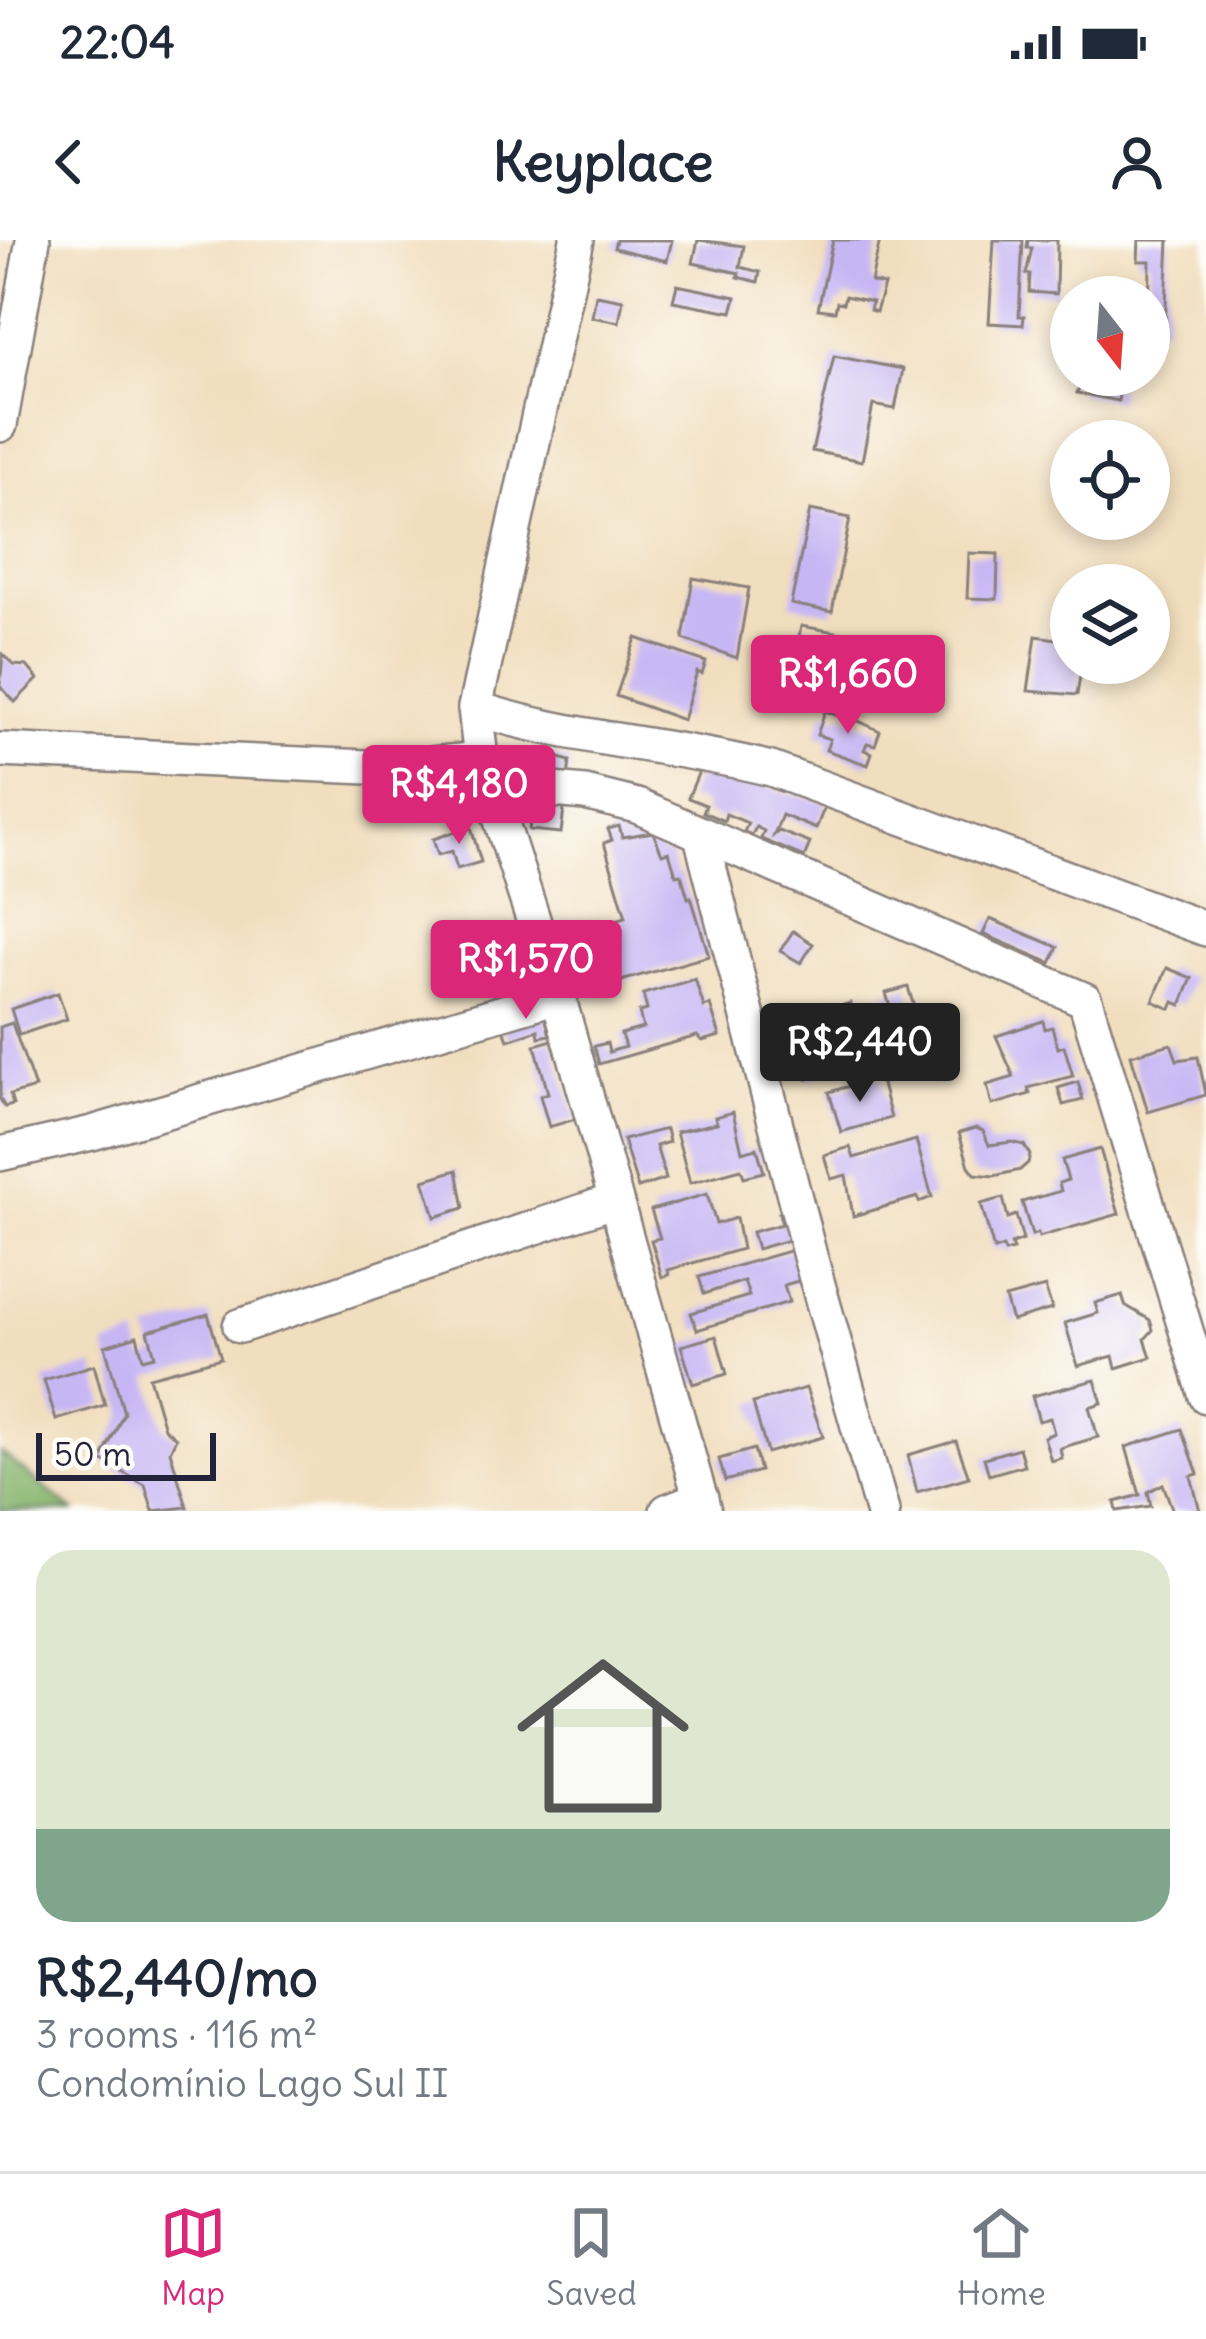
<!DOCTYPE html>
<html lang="en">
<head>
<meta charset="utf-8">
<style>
  :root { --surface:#fff; --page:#f2f2f3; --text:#1f2937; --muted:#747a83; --line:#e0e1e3; --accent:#db2777 }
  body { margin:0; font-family:Delius,sans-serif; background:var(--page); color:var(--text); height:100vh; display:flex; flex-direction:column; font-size:45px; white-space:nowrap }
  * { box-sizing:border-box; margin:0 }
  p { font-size:39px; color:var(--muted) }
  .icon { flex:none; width:66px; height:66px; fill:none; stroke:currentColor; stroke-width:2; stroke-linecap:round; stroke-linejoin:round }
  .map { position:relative; height:1271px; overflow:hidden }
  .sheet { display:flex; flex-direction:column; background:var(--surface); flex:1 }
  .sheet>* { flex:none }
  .needle { width:78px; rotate:163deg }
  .tools { position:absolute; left:1050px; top:36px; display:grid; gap:24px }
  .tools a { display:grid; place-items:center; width:120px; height:120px; border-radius:50%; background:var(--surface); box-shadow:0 6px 18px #0003; font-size:60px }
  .scale { position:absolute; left:36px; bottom:30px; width:180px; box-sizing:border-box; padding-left:12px; border:6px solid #22223b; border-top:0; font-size:33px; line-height:42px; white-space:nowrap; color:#22223b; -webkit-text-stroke:9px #fdfcf7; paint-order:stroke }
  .price { position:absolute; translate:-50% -102px; padding:0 27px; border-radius:12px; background:var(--accent); color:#fff; font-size:39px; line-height:78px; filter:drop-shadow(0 3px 6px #0008) }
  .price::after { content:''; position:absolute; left:50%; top:72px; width:36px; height:27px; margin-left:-18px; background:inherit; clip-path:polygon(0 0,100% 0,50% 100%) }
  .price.active { background:#222; color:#fff }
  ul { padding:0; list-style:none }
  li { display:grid; align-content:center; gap:24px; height:636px; padding:0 36px }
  li span { display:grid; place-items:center; height:372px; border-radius:36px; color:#555 }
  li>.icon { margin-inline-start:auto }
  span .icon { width:216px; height:216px; fill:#fffc; stroke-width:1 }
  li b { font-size:51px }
  .status { display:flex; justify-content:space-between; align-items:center; height:84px; padding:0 60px; background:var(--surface); direction:ltr }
  .status svg { height:33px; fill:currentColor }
  header { display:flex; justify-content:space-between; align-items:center; height:156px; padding:0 36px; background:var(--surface); font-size:54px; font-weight:700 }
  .tab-bar { display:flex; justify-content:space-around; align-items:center; height:168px; border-top:3px solid var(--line); background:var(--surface); font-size:33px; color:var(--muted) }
  .tab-bar a { display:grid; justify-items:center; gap:6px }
  .tab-bar .active { color:var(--accent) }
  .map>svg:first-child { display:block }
  .forest { fill:#86b46c; stroke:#546b54; stroke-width:3 }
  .building { fill:#c7b6f4 }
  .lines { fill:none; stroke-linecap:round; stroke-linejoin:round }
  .minor-casing { stroke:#8a807c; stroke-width:38 }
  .minor { stroke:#fff; stroke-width:33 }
</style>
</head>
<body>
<div class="status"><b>22:04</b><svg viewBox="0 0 49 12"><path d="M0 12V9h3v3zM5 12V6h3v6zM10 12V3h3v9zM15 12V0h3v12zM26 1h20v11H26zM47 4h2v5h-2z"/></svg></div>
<header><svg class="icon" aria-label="back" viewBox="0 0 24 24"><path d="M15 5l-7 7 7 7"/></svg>Keyplace<svg class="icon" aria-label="person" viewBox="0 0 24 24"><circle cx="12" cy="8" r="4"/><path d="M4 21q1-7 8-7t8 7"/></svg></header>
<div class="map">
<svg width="1206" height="1271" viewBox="0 0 1206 1271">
  <rect width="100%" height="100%" fill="#fdfcf7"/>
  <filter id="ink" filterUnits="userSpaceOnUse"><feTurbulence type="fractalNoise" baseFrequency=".00833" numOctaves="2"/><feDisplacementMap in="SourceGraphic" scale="24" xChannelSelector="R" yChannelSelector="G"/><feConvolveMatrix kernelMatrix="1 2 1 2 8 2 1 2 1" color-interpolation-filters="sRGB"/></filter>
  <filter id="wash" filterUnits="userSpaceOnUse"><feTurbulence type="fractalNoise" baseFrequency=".004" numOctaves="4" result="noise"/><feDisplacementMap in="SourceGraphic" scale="48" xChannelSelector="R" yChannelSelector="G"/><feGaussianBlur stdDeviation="2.7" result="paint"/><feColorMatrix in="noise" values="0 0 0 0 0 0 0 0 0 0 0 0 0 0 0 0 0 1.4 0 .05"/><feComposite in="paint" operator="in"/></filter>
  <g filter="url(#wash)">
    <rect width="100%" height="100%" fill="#f1debe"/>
    <polygon class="forest" points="0,1212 74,1271 0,1271"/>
    <g id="blocks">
      <g class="building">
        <polygon points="616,0 672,0 667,21 614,8"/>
        <polygon points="698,0 744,6 740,27 760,32 758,42 738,37 739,33 693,23"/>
        <polygon points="833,0 880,0 871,42 884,45 876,72 870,70 872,62 845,56 843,63 837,62 835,71 818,69"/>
        <polygon points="994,0 1023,0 1019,76 1024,76 1023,85 989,83"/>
        <polygon points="1028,0 1057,0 1056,54 1029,52 1030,34 1026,34 1032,8 1027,8"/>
        <polygon points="1139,0 1169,0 1165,87 1149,86 1150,21 1138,21"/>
        <polygon points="677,45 736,57 732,72 673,61"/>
        <polygon points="596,55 623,60 619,82 592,77"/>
        <polygon points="834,116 903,129 895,169 873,165 862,221 812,211"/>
        <polygon points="1083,140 1120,149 1118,161 1077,153"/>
        <polygon points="810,270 850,278 832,372 791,364"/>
        <polygon points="969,313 998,314 997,359 967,358"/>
        <polygon points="693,338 749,348 737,418 683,399"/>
        <polygon points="801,386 870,398 861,444 824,437 823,444 791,439"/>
        <polygon points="1036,396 1071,401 1071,423 1082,423 1077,455 1028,451"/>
        <polygon points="636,398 706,422 702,434 697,432 683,480 616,456"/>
        <polygon points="3,414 14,425 27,426 38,439 15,462 0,446"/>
        <polygon points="825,471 841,477 843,474 880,491 875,505 867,503 864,510 872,513 868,525 826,510 830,499 817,495"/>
        <polygon points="533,510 570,521 561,593 529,590 536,534 531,529"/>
        <polygon points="705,517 777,550 826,563 816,589 782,575 774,595 779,591 810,603 804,617 761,599 764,591 756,587 752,595 744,592 748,583 726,574 724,581 703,572 706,565 688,558"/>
        <polygon points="619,586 622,597 653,592 662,614 669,612 676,635 681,634 688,658 691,657 709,716 607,745 590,687 626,677 604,603 612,600 608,589"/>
        <polygon points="471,587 481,622 457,629 452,611 438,615 433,599"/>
        <polygon points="990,679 1058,707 1051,723 983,694"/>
        <polygon points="583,688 594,728 573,733 562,694"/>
        <polygon points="793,691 813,704 801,723 780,711"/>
        <polygon points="1167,728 1192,738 1181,765 1174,762 1171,769 1153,761"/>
        <polygon points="695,739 704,767 710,765 720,796 702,801 697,796 599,824 594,806 607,803 609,812 625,807 621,794 643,788 639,772 647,770 643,754"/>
        <polygon points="908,747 925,803 902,809 886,753"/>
        <polygon points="58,753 67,779 19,795 11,769"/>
        <polygon points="541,761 550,795 539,797 538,790 508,800 501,779"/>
        <polygon points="850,763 854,778 859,777 867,804 863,805 867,820 807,839 802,823 818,818 815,811 805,813 798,780"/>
        <polygon points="1043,781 1045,789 1052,787 1058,808 1064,806 1073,836 1028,848 1030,854 992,865 987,845 1014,837 996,796"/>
        <polygon points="12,783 35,848 10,855 13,865 5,867 0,859 0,787"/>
        <polygon points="552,800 576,879 549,887 540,856 548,853 535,805"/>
        <polygon points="1171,804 1177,820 1198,817 1206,855 1148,872 1131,815"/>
        <polygon points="880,837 891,878 841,892 829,852"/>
        <polygon points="1078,842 1083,860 1063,865 1058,848"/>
        <polygon points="733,872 742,912 757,908 764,932 744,937 741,929 690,943 676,892 717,883 715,877"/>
        <polygon points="976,888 983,891 989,905 1012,902 1024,905 1030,915 1028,923 1020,930 994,936 975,934 969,926 959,893"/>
        <polygon points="666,889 669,902 656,906 666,939 638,948 623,900"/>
        <polygon points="916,900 932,957 919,962 918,957 853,976 846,935 831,939 824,915 850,907 854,918"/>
        <polygon points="1100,909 1119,974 1039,997 1038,993 1032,995 1022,962 1061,951 1059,943 1068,940 1062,920"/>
        <polygon points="457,930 464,968 435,977 424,940"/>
        <polygon points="707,954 716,984 736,978 742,1009 668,1030 669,1035 662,1037 651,1000 660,998 651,970"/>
        <polygon points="1003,958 1008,978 1016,975 1023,1000 1011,1004 1013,1010 1005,1012 1003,1007 994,1010 981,964"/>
        <polygon points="791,970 799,997 757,1009 752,992 782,984 779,973"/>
        <polygon points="792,1010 802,1040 784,1045 789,1062 697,1090 691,1073 749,1056 744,1041 704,1054 699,1037"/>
        <polygon points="1045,1047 1052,1069 1012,1081 1005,1058"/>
        <polygon points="1122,1055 1125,1065 1150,1080 1153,1090 1145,1099 1151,1117 1116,1128 1113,1116 1078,1126 1065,1083 1098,1073 1095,1063"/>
        <polygon points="208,1074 221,1118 149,1137 164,1188 176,1198 170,1211 187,1267 153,1271 145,1245 101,1220 124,1173 105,1106 137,1096 143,1119 155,1116 148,1091"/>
        <polygon points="716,1096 727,1134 693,1144 681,1106"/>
        <polygon points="94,1125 105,1165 56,1180 44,1140"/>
        <polygon points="1095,1140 1102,1163 1089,1167 1098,1197 1060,1208 1062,1218 1051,1221 1044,1197 1054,1193 1050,1178 1039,1181 1032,1156"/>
        <polygon points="806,1148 823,1197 767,1213 753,1163"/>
        <polygon points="1182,1189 1198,1234 1191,1236 1200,1271 1173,1271 1163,1244 1148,1252 1151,1266 1117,1271 1115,1262 1140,1255 1126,1207"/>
        <polygon points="956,1201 969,1237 917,1252 908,1215"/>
        <polygon points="1019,1208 1024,1225 989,1235 984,1218"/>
        <polygon points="754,1209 760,1231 725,1241 719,1219"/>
      </g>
    </g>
  </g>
  <g filter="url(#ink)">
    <use href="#blocks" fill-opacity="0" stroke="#8a807c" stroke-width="3"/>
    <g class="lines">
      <g class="minor-casing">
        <g id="minor">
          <polyline points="577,0 475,468 481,519 558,756 704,1271"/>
          <polyline points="0,185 33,0"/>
          <path d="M475,468C571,500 673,504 771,529L1206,689"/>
          <polyline points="0,510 389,528 481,519"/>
          <polyline points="490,544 585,553 637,566 1085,760 1206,1156"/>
          <polyline points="701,596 811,1020 882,1271"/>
          <polyline points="0,914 92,893 558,756"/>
          <polyline points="240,1086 613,961"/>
          <polyline points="667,1271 701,1258"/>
        </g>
      </g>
      <use href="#minor" class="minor"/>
    </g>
  </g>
</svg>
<div class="tools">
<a><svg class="needle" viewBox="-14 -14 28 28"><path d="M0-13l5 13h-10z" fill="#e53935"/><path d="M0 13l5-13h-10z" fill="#747a83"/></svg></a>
<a><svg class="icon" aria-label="locate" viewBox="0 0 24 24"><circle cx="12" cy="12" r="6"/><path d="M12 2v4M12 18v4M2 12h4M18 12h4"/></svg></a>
<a><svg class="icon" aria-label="layers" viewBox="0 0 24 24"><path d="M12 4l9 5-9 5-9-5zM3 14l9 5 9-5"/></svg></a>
</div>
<div class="scale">50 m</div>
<b class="price" style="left:848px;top:497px">R$1,660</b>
<b class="price" style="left:459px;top:607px">R$4,180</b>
<b class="price" style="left:526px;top:782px">R$1,570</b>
<b class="price active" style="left:860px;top:865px">R$2,440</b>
</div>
<section class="sheet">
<ul>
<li><span style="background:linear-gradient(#dfe7d0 75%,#7fa58c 0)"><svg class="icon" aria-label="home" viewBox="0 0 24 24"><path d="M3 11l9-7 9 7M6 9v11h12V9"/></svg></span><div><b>R$2,440/mo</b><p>3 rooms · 116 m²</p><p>Condomínio Lago Sul II</p></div></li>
</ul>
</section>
<nav class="tab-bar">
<a class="active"><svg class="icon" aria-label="map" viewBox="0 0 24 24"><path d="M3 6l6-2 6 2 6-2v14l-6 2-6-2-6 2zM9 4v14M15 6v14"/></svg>Map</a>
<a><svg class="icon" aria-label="saved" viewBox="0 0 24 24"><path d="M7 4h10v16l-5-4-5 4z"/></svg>Saved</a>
<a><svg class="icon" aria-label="home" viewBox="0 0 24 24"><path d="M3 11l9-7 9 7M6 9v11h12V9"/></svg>Home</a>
</nav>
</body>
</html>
